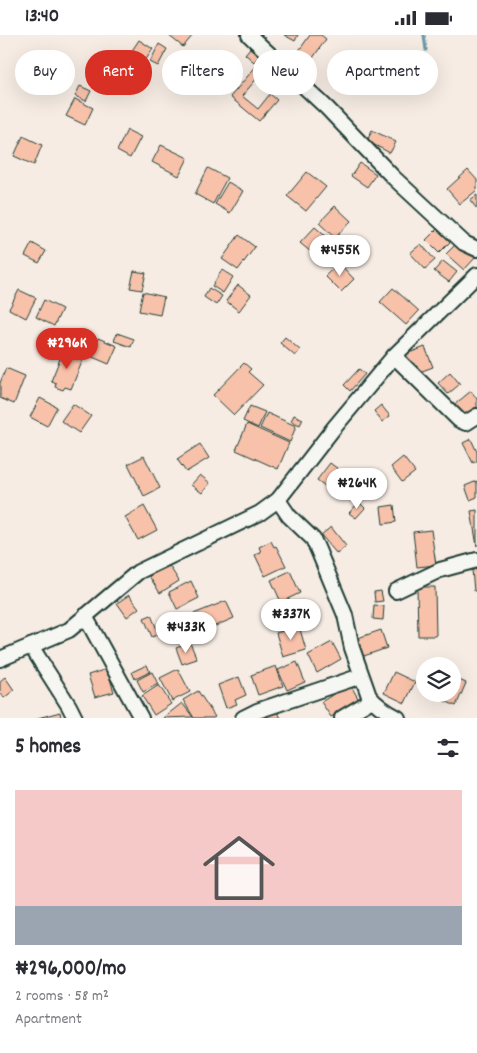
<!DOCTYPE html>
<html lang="en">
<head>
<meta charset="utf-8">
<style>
  :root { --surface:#fff; --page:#f7f7f7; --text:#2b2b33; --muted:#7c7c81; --accent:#d93025 }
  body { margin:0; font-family:Dekko,sans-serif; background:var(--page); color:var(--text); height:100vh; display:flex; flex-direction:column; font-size:19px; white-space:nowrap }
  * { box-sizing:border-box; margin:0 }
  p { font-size:16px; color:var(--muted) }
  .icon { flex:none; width:28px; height:28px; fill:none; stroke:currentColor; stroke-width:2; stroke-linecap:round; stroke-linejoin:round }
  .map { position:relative; height:683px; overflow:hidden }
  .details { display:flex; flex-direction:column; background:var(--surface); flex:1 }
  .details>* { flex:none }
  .banner { position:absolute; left:15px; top:15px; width:448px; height:45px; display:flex; gap:10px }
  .tools { position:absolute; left:416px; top:622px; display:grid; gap:10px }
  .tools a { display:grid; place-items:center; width:45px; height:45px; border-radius:50%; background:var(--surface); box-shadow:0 5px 20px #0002; font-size:25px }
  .price { position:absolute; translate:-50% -42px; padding:0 11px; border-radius:18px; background:#fff; color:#222; font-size:16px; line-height:32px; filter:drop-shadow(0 1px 2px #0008) }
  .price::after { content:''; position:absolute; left:50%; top:30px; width:15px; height:11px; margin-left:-8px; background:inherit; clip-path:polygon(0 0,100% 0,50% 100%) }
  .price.current { background:var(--accent); color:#fff }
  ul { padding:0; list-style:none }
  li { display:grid; align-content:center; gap:10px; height:265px; padding:0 15px }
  li span { display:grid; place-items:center; height:155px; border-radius:0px; color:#555 }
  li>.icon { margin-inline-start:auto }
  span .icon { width:90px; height:90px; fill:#fffc; stroke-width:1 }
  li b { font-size:21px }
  h2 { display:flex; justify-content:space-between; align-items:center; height:60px; padding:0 15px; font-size:21px }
  .tag { padding:0 18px; border-radius:22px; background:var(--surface); box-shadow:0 5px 20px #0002; font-size:18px; line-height:45px }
  .tag.current { background:var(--accent); color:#fff }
  .status { display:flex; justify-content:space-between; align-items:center; height:35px; padding:0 25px; background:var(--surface); direction:ltr }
  .status svg { height:14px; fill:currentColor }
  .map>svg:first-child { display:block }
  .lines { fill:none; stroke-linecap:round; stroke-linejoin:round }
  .stream { stroke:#659aa8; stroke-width:3 }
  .building { fill:#f8c2aa; stroke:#1f3d34 }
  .minor-casing { stroke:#1f3d34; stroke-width:18 }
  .minor { stroke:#f6f6f2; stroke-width:14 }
</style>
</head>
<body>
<div class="status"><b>13:40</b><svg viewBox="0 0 49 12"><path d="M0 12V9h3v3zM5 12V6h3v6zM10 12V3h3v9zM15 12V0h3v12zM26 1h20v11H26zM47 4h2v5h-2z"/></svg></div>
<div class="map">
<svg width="477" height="683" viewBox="0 0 477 683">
  <rect width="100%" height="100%" fill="#f6ece4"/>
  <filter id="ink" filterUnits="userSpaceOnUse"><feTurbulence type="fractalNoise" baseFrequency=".02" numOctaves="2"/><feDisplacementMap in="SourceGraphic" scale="10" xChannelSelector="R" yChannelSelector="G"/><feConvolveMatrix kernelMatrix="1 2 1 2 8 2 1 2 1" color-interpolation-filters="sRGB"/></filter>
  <g filter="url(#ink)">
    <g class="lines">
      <polyline class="stream" points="424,0 426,15"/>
    </g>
    <g class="building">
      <polygon points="168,0 193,0 183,12"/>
      <polygon points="284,0 298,0 295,6"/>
      <polygon points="310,0 321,0 326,4 306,33 293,24"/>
      <polygon points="139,5 153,14 133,44 119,35"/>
      <polygon points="159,9 167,14 158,31 150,27"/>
      <polygon points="250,13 259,21 254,27 245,19"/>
      <polygon points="212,27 221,31 219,38 209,34"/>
      <polygon points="258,29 264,35 242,61 258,74 270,59 277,65 259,86 230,62"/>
      <polygon points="80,51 91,56 86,66 75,61"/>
      <polygon points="75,64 93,73 85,90 66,81"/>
      <polygon points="127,95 141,102 130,123 117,116"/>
      <polygon points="372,95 396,107 390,118 367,106"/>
      <polygon points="23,101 42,110 34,130 14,121"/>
      <polygon points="161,110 188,123 179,141 152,127"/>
      <polygon points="360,128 376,139 367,152 351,141"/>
      <polygon points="208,133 227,143 213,169 195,159"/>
      <polygon points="468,135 477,145 477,155 460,169 447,154"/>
      <polygon points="307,137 326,152 306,176 287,161"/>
      <polygon points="228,147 243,156 230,178 215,169"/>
      <polygon points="477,160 477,174 470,165"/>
      <polygon points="335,171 351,186 335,203 319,188"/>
      <polygon points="441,190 454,203 439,218 426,205"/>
      <polygon points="315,192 331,206 317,222 300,208"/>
      <polygon points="239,200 255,212 238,235 222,224"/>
      <polygon points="458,207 475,223 464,235 446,219"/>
      <polygon points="32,208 46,216 39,228 25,221"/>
      <polygon points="421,209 435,225 425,234 410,218"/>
      <polygon points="443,226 457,237 449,247 434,236"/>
      <polygon points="339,228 354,244 341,257 325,241"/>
      <polygon points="222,235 233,242 223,258 212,251"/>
      <polygon points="134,236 146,238 142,255 130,253"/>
      <polygon points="238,250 251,260 239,276 226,266"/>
      <polygon points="209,253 222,261 216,270 204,262"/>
      <polygon points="393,253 419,276 406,290 380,267"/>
      <polygon points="19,255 36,263 26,283 9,274"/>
      <polygon points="143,257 164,262 160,280 139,276"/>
      <polygon points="44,265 62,274 54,291 36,282"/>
      <polygon points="117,298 134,304 131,312 114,306"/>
      <polygon points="285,302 300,315 295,321 280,308"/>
      <polygon points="98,303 117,311 109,329 90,321"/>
      <polygon points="425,312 433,332 414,339 406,319"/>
      <polygon points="64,314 84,322 71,354 65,352 63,355 55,352 56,348 51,346"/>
      <polygon points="244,328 251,334 248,337 263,350 234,380 213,360"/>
      <polygon points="6,333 25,341 14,369 0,363 0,348"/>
      <polygon points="359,334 365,339 350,356 344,350"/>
      <polygon points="450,337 460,349 448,359 438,348"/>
      <polygon points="471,356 477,364 477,376 467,385 454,370"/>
      <polygon points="40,363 57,372 47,391 30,382"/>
      <polygon points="73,369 91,381 79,398 61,386"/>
      <polygon points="381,370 390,381 382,387 374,376"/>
      <polygon points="250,371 265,377 258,393 243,386"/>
      <polygon points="267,378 296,391 290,407 260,393"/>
      <polygon points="294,380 303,384 300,390 291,386"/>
      <polygon points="247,389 289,408 278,434 236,415"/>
      <polygon points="471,404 477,417 477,426 473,428 463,408"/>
      <polygon points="200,409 209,423 186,437 177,424"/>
      <polygon points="144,421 160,453 144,461 128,429"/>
      <polygon points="403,422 415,437 402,447 391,432"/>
      <polygon points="330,428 346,440 333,457 317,445"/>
      <polygon points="200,440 210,448 202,458 191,450"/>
      <polygon points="477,446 477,462 470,465 465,451"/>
      <polygon points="359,467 365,473 356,483 349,478"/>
      <polygon points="394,470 396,487 383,489 381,472"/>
      <polygon points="144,471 157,495 138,505 125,482"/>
      <polygon points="477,475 477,511 471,476"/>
      <polygon points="331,492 346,511 337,519 321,500"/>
      <polygon points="431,495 436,530 417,532 413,497"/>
      <polygon points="271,506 274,512 276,511 286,531 265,541 255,520 261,517 259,512"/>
      <polygon points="168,529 179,546 160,558 149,541"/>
      <polygon points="477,534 477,556 474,556 472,535"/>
      <polygon points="290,536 300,558 281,567 271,545"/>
      <polygon points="191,546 199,563 177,574 169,557"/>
      <polygon points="417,552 435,552 436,601 418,601"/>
      <polygon points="381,556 383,566 375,567 374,557"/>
      <polygon points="129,560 139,573 127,582 117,568"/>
      <polygon points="226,566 234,583 194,600 186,582"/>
      <polygon points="374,570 384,571 383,585 373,584"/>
      <polygon points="151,580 159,599 152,602 144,583"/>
      <polygon points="299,591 306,615 283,622 276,598"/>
      <polygon points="381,595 387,613 361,622 355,604"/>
      <polygon points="332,607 341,624 317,638 308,620"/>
      <polygon points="190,608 197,624 182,629 176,613"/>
      <polygon points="297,627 305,647 287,655 278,635"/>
      <polygon points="147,630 150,637 135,644 132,637"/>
      <polygon points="276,631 283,651 258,660 251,640"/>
      <polygon points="107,634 114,657 95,662 88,640"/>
      <polygon points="178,634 190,657 172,666 160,643"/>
      <polygon points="152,637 158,649 143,657 137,645"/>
      <polygon points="394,637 415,647 405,668 384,658"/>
      <polygon points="5,642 14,655 4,663 0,657 0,646"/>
      <polygon points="239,642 246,660 235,665 237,669 226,673 218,650"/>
      <polygon points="452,642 466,648 456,671 438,663 440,659 452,659"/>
      <polygon points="350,649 359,665 331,682 321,667"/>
      <polygon points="159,650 171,669 154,680 142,661"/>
      <polygon points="198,656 215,682 213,683 194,683 183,665"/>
      <polygon points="182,668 193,682 163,683"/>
      <polygon points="277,676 281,683 264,683"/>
      <polygon points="60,677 61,683 38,683"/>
    </g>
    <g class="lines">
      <g class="minor-casing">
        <g id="minor">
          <polyline points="249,0 327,73 394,143 464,208 477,214"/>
          <polyline points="394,321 459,385 466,388 477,381"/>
          <path d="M278,465L289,481L313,504L318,515L345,580L352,613L369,661C377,671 387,677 398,683"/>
          <polyline points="396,556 440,535 477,525"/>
          <polyline points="85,581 141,683"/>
          <polyline points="31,611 69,671 75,683"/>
          <polyline points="0,624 69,595 138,537 260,478 278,465 333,394 394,321 477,240"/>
          <polyline points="243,683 257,676 361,641"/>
          <polyline points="342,683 372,665"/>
        </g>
      </g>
      <use href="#minor" class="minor"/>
    </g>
  </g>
</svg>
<div class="tools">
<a><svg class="icon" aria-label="layers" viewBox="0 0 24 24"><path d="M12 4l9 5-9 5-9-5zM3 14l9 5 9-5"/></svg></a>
</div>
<b class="price" style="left:340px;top:242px">₦455K</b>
<b class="price current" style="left:67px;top:335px">₦296K</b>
<b class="price" style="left:357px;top:475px">₦264K</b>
<b class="price" style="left:291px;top:606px">₦337K</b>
<b class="price" style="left:186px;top:619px">₦433K</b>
<div class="banner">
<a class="tag">Buy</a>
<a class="tag current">Rent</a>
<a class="tag">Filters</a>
<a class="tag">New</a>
<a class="tag">Apartment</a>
</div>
</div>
<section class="details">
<h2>5 homes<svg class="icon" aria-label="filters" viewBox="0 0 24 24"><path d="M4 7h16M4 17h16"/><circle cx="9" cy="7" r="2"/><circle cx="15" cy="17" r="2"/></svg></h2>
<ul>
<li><span style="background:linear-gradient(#f6c9c9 75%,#9aa5b1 0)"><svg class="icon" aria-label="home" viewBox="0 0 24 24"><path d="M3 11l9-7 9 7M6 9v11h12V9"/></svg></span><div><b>₦296,000/mo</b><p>2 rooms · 58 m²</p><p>Apartment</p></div></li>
</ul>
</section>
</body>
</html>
